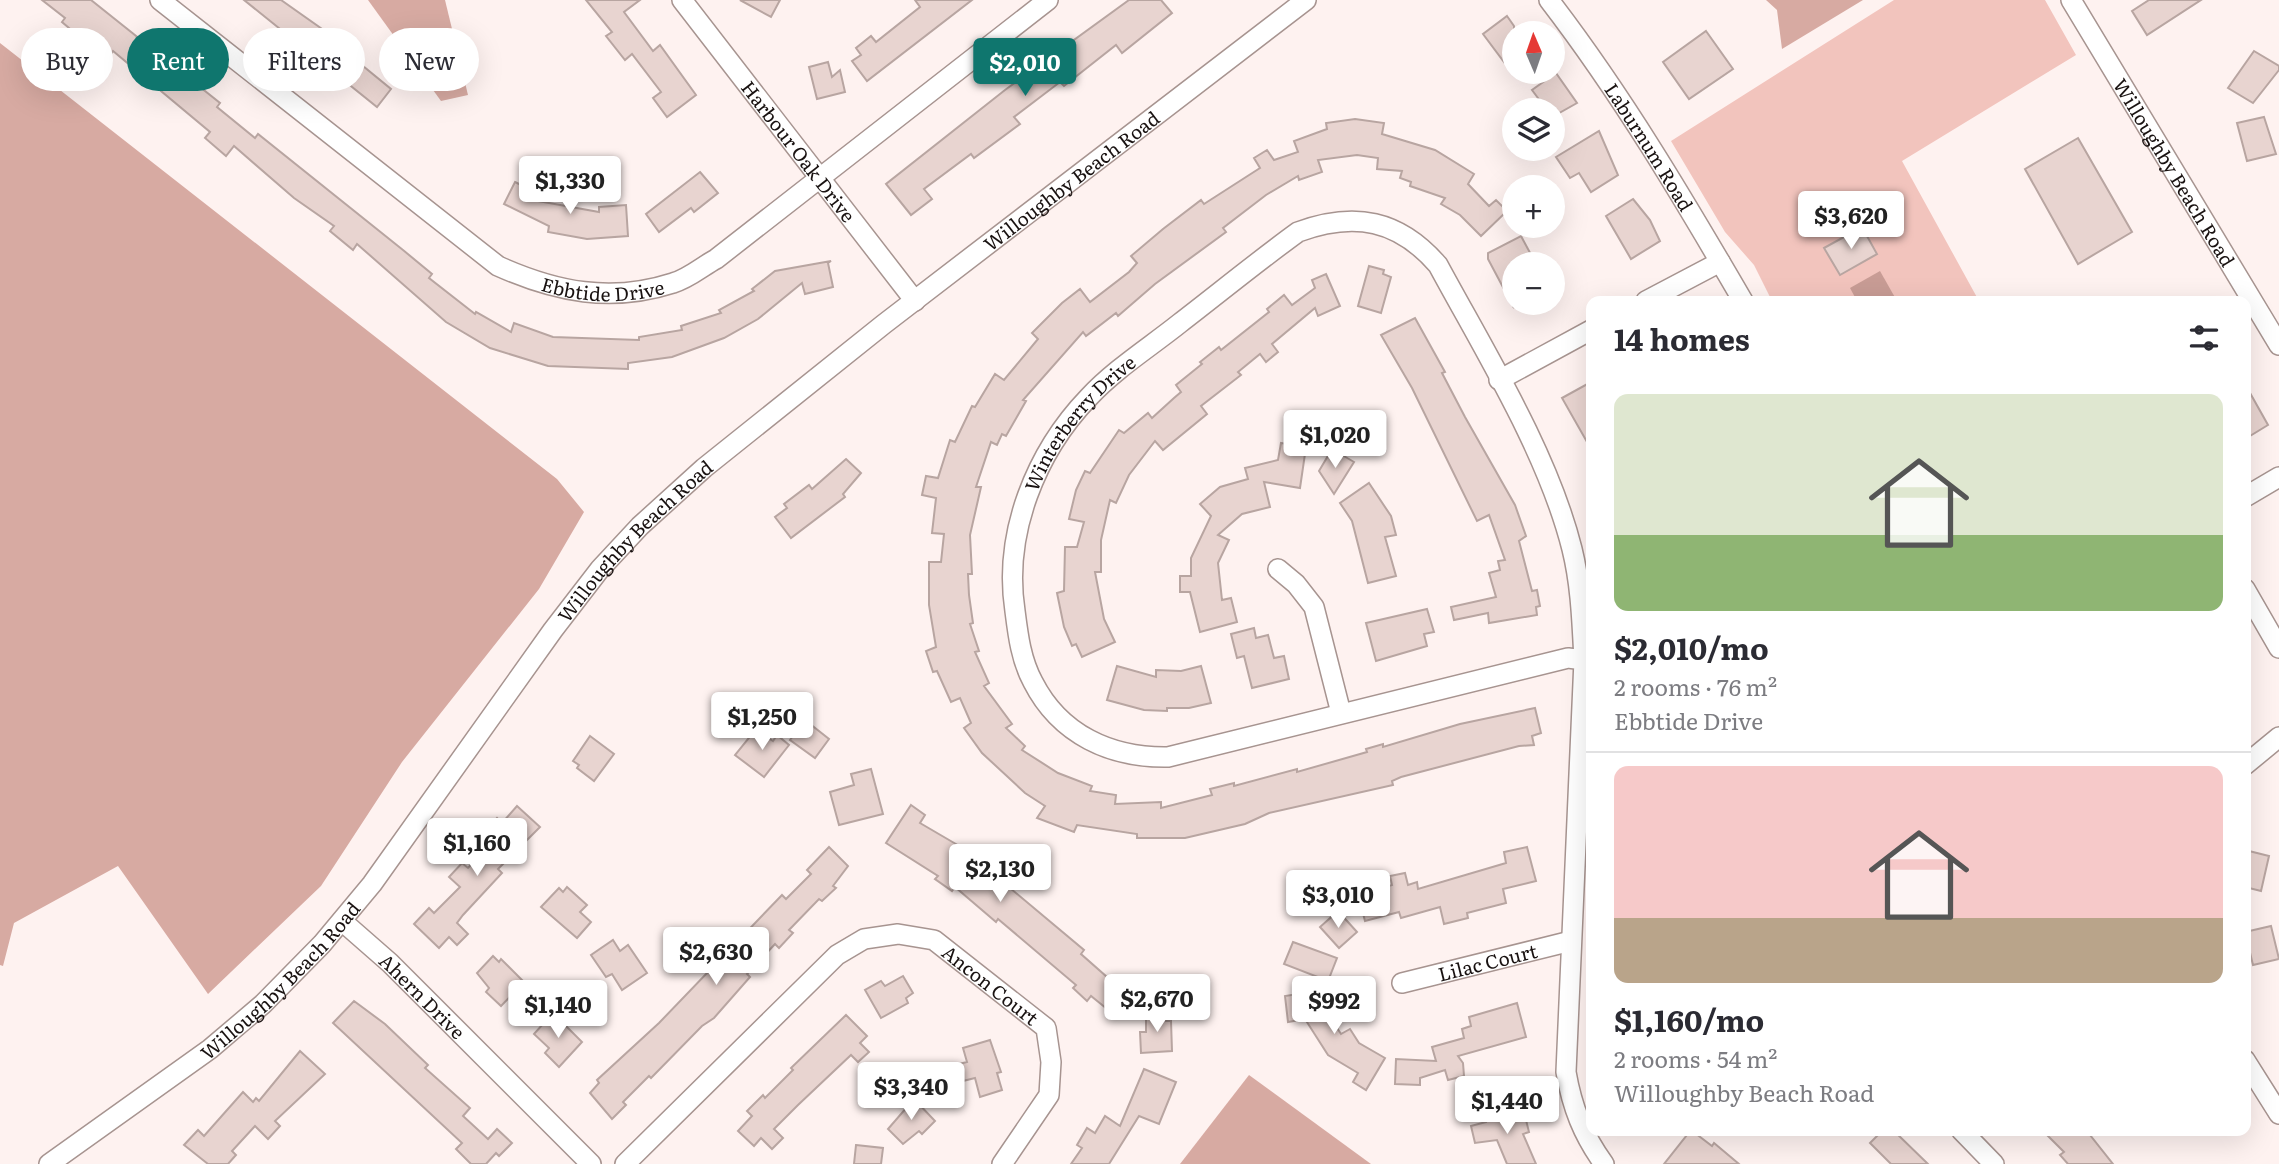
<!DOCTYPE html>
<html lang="en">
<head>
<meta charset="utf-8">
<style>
  :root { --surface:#fff; --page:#f2f2f3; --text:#2b2b33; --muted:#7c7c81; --line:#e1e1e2; --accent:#0f766e }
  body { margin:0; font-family:Literata,serif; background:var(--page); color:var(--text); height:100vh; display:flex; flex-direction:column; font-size:26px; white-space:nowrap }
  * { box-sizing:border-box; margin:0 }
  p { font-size:23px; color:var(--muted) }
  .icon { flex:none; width:38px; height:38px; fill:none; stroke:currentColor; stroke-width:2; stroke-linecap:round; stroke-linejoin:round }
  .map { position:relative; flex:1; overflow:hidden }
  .drawer { position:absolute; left:1586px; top:296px; width:665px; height:840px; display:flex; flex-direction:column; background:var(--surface); border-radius:14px; box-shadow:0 7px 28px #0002 }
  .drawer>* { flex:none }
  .banner { position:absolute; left:21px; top:28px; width:665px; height:63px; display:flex; gap:14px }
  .needle { width:46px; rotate:358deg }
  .fabs { position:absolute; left:1502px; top:21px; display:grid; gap:14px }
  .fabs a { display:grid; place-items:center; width:63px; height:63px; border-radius:50%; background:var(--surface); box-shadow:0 7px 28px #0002; font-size:35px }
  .price { position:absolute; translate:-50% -60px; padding:0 16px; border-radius:7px; background:#fff; color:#222; font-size:23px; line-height:46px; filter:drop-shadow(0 2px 4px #0008) }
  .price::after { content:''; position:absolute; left:50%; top:42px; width:21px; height:16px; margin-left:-10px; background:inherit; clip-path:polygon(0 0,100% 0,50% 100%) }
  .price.selected { background:var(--accent); color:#fff }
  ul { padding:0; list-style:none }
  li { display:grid; align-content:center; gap:14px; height:371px; padding:0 28px }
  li+li { border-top:2px solid var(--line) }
  li span { display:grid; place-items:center; height:217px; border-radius:14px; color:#555 }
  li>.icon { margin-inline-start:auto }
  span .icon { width:126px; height:126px; fill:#fffc; stroke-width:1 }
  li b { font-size:30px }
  h2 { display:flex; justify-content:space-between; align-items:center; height:84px; padding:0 28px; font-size:30px }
  .tag { padding:0 24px; border-radius:32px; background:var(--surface); box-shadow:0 7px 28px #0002; font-size:24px; line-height:63px }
  .tag.selected { background:var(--accent); color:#fff }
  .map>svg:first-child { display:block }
  .green { fill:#f2c4bd }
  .forest { fill:#d7aaa2 }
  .water { fill:#c89c95 }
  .building { fill:#e8d4d0; stroke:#b8a5a1; stroke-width:2 }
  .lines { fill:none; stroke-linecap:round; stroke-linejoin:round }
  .minor-casing { stroke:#a79490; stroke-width:22 }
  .minor { stroke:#fff; stroke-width:19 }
  .labels { text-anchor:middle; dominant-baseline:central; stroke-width:5; stroke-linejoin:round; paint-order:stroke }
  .street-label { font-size:19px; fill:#191211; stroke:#fff }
</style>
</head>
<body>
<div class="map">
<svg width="2279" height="1164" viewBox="0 0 2279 1164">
  <rect width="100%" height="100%" fill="#fef2f0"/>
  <polygon class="green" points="1894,0 2045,0 2076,55 1902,161 1979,301 1772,301 1754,265 1725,232 1671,141"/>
  <g class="forest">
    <polygon points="368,0 445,0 468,95 441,101"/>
    <polygon points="1766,0 1863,0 1782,49 1777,10"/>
    <polygon points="0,43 557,479 584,512 539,589 402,762 321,886 208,994 118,866 14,923 3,966 0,965"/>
    <polygon points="1249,1075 1371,1164 1180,1164"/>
  </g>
  <polygon class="water" points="1880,271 1897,301 1857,301 1850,288"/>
  <g class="building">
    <polygon points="42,0 91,0 220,103 217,107 255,138 258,134 403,250 432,274 429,278 475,314 476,312 511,332 514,323 553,337 639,340 639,337 682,330 681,326 721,313 719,310 754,291 752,289 775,271 831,261 828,263 833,287 805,294 802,283 758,319 724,338 672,357 628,363 628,369 548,366 490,348 446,322 357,244 353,250 330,231 334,226 294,198 234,146 226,156 205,138 210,132 113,51 111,54 80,30 76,34 62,22 65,18"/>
    <polygon points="244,0 281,0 332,36 330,39 391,89 377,107"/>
    <polygon points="586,0 640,0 624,12 653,51 660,45 696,95 667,117 653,98 661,92 632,54 625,60 606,36 612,32"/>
    <polygon points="740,0 780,0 771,17"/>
    <polygon points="915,0 972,0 867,81 852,61 861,55 856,48 871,36 876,42 920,7"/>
    <polygon points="1129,0 1161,0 1172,13 1122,53 1116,45 1064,86 1060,82 1014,117 1020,124 974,158 971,154 924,189 932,199 911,215 886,184 1005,90"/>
    <polygon points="2149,0 2201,0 2147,35 2132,11"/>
    <polygon points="1507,16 1514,26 1514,54 1504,62 1483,34"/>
    <polygon points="1706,31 1733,69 1689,99 1663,62"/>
    <polygon points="2254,51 2279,66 2279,70 2253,103 2228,88"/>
    <polygon points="828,62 832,77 840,70 845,92 817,99 809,67"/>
    <polygon points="1556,73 1577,103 1552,117 1552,110 1547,110 1532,90"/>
    <polygon points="2264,117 2276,154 2247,161 2237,123"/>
    <polygon points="1355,119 1384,123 1382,134 1435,150 1474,174 1468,184 1489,206 1496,200 1507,211 1481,236 1460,215 1441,204 1445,198 1410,186 1411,182 1400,178 1402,171 1377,169 1378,158 1357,155 1318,160 1322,172 1299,180 1298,176 1266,195 1223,228 1226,232 1155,284 1118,316 1116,313 1086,336 1083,332 1023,400 1026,401 1006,436 1002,434 997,445 991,442 976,487 981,487 970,535 972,574 968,574 969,595 973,623 970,624 979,651 975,652 989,683 984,686 1012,724 1006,728 1025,746 1022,750 1058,773 1092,786 1090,791 1116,795 1115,804 1161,802 1161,808 1212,795 1210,789 1234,783 1234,786 1297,769 1297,772 1367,752 1366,749 1383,744 1383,747 1460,724 1535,708 1541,733 1532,736 1534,745 1519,746 1401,777 1392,781 1393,785 1269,813 1245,824 1185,838 1137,838 1137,834 1077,825 1074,832 1037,818 1045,806 1025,793 982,753 964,728 971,723 960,698 951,702 937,671 933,672 926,651 936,647 929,605 929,562 941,562 944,534 932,533 936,498 922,495 926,476 938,478 950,440 955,442 972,406 975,407 995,374 1004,380 1038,339 1032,333 1062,303 1080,289 1090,302 1129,272 1137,263 1131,256 1163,229 1201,200 1204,204 1260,168 1254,158 1267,150 1274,160 1298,152 1294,141 1327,129 1326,123"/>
    <polygon points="1599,131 1618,175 1591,192 1579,173 1570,178 1556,157"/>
    <polygon points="2078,138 2132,232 2078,264 2025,169"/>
    <polygon points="700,172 718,193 694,212 691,208 659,232 646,214"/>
    <polygon points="515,182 541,195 538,201 599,212 599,207 626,205 628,236 587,239 548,232 549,226 504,204"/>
    <polygon points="1633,199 1650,220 1660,241 1631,259 1606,216"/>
    <polygon points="1862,227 1877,254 1840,275 1824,248"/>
    <polygon points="1521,236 1536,264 1514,264 1514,308 1488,259 1488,253"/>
    <polygon points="1369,266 1384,270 1383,274 1391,277 1381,313 1358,306"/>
    <polygon points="1326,274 1340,306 1318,316 1315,308 1272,344 1278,352 1266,362 1260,354 1238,372 1241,375 1201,406 1207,414 1163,450 1155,441 1129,475 1116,503 1110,500 1101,540 1101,572 1095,572 1104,619 1115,642 1082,657 1076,644 1072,646 1064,627 1057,593 1064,591 1065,547 1077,547 1084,522 1069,519 1076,490 1085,471 1090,473 1119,430 1124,433 1148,413 1152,418 1174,398 1181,392 1176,385 1202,364 1200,362 1219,347 1221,350 1269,312 1267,309 1284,295 1292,305 1315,288 1312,280"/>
    <polygon points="1415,318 1445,372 1442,373 1465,417 1515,505 1526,536 1519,541 1532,591 1537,590 1540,606 1536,607 1537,615 1489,623 1488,613 1454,620 1451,607 1496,597 1489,573 1500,570 1498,561 1505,560 1489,515 1477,521 1412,388 1381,335"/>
    <polygon points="1591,382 1591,449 1562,398"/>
    <polygon points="2245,384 2268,425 2245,439"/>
    <polygon points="1281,443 1306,447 1300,488 1264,482 1270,507 1242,514 1218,535 1229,540 1218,563 1222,600 1231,598 1237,622 1200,632 1190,592 1180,592 1180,576 1191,576 1191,558 1211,516 1200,504 1220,487 1248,479 1245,468 1278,460"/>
    <polygon points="1332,449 1354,462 1334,494 1319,471"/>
    <polygon points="846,459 861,473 843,494 845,497 791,538 775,517 787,508 784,504 809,485 812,489"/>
    <polygon points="1369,483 1391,516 1396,535 1385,537 1396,576 1368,583 1352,521 1340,503"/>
    <polygon points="1427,609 1434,632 1424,634 1427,646 1376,661 1366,623"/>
    <polygon points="1254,628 1256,638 1268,635 1274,658 1284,656 1289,679 1252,688 1244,656 1237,658 1231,634"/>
    <polygon points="1117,666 1156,677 1156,670 1181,671 1201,666 1211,703 1189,708 1167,708 1167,711 1144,710 1107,700"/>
    <polygon points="805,720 829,739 815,758 790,740"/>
    <polygon points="756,729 773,741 777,735 789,745 764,777 735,755"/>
    <polygon points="590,736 614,754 594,781 577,768 579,765 573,761"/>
    <polygon points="871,769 883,814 839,825 830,792 854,785 851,774"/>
    <polygon points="911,805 925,815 920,823 961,847 1084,950 1081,954 1116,985 1113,989 1120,995 1107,1009 1091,996 1087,1001 1073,988 1076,985 998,919 996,922 955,887 952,891 935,879 938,876 886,843"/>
    <polygon points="517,806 540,827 498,869 502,873 463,915 457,923 468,934 457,945 449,937 439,948 414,924 429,908 434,913 460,887 449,877 462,863 468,868 494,840 485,831 497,818 502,823"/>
    <polygon points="829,847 848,866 833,886 836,888 822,901 819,899 789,930 793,933 779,948 775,944 747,974 750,977 714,1018 702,1026 651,1078 649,1076 623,1102 626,1105 612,1119 590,1093 599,1083 597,1080 659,1023 782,895 786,899 811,874 807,870"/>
    <polygon points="1527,847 1536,881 1503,889 1506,903 1467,913 1468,918 1444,924 1440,907 1401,918 1399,912 1365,921 1358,894 1392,885 1390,876 1405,873 1408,885 1417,882 1418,889 1506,863 1504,852"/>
    <polygon points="2245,850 2269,856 2261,891 2245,887"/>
    <polygon points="567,887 587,905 580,912 591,922 577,938 541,907 559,888 563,892"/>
    <polygon points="1338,911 1357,932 1339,948 1320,927"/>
    <polygon points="2271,926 2279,959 2253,965 2245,932"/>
    <polygon points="613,940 620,951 628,945 647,973 622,990 612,974 606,977 591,955"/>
    <polygon points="1293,942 1337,958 1328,981 1284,964"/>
    <polygon points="493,956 499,962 501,959 524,982 501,1006 486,992 489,988 477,973"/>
    <polygon points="903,976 913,993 906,998 908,1003 881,1018 865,990 881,981 885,986"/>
    <polygon points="1324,990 1328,1014 1341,1034 1350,1029 1359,1043 1385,1058 1366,1090 1353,1082 1358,1073 1328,1055 1305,1019 1288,1022 1285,996"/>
    <polygon points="354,1001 385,1024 428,1065 425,1068 470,1108 463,1116 488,1139 497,1129 512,1143 499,1156 496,1153 486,1164 471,1164 456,1149 462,1143 333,1023"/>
    <polygon points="1517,1003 1526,1037 1458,1056 1463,1063 1464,1076 1448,1080 1445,1070 1420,1078 1420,1085 1395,1084 1396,1059 1436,1061 1432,1047 1464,1038 1462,1029 1471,1026 1469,1017"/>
    <polygon points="1146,1012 1166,1012 1166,1021 1171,1021 1172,1051 1141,1053 1140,1032 1146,1032"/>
    <polygon points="553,1013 582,1042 559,1067 545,1053 549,1048 534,1034"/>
    <polygon points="846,1015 867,1036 860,1043 869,1052 858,1062 851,1055 798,1105 774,1129 783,1138 772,1149 761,1138 754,1146 738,1131 752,1116 747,1111 763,1095 765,1098 793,1070 791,1068"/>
    <polygon points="990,1040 1001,1072 997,1073 1002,1090 980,1097 975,1078 963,1081 959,1064 967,1062 963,1048"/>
    <polygon points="300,1051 325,1074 275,1121 280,1126 268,1139 255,1126 232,1151 236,1155 228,1164 208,1164 184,1145 198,1130 204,1136 243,1092 253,1102 256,1098 259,1101"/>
    <polygon points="1144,1069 1176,1082 1159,1124 1139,1116 1109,1164 1071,1164 1082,1148 1077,1145 1087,1128 1095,1133 1105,1116 1120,1126"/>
    <polygon points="914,1099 935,1121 922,1134 919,1131 903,1144 888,1129"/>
    <polygon points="1523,1108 1529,1132 1523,1134 1536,1164 1507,1164 1497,1140 1475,1143 1471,1126 1486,1122 1485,1117"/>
    <polygon points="1691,1130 1712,1146 1714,1143 1739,1164 1664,1164"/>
    <polygon points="1883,1130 1893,1130 1928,1164 1891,1164 1870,1143"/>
    <polygon points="2042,1130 2086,1130 2113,1164 2068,1164 2060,1155 2064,1152"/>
    <polygon points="856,1145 883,1148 881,1164 854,1164"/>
  </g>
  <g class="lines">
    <g class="minor-casing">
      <g id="minor">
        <path id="s1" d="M160,0L498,266C556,292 611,303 673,283C688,279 703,266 716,259L1048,0"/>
        <path id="s2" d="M682,0L915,301"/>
        <path id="s3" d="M1549,0C1622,95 1683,198 1743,301"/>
        <path id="s4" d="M2071,0L2279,345"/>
        <polyline points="1646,301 1720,262"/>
        <polyline points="1499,380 1591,330"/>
        <polyline points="2245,497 2279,477"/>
        <polyline points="1278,569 1296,584 1314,607 1341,713"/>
        <polyline points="2245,589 2279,648"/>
        <path id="s5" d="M1584,660L1568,658L1168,757C1111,758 1060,735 1033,682C1021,660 1018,635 1015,611C1003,533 1036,452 1089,397C1115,369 1150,347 1180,323C1219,293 1258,261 1298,232C1355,211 1399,220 1438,265C1485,352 1548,453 1572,549C1581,585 1582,623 1584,660L1566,1072C1572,1107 1583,1135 1604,1164"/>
        <polyline points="2245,765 2279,737"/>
        <path id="s6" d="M342,921L390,963L591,1164"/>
        <path id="s7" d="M1402,983L1571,941"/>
        <polyline points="2245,1060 2279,1114"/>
        <polyline points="1961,1130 1994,1164"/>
        <path id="s8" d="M49,1164L210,1049L263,1004L322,944L372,884L553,630L600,569L640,526L704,468L884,324L1306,0"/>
        <path id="s9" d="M625,1164L837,955L864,939L898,934L934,940L1046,1028L1051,1062L1049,1095L1002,1164"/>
      </g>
    </g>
    <use href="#minor" class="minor"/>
  </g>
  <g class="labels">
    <g class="street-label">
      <text stroke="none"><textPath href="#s3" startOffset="178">Laburnum Road</textPath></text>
      <text stroke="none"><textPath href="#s2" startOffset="191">Harbour Oak Drive</textPath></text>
      <text stroke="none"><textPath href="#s4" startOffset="201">Willoughby Beach Road</textPath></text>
      <text stroke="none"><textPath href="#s8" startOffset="1430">Willoughby Beach Road</textPath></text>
      <text stroke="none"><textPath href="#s1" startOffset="539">Ebbtide Drive</textPath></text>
      <text stroke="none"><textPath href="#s5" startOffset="873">Winterberry Drive</textPath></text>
      <text stroke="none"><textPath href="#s8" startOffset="863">Willoughby Beach Road</textPath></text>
      <text stroke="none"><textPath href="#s7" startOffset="88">Lilac Court</textPath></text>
      <text stroke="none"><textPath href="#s8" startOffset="296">Willoughby Beach Road</textPath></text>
      <text stroke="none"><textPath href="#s9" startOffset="472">Ancon Court</textPath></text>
      <text stroke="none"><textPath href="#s6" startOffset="110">Ahern Drive</textPath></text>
    </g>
  </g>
</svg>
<div class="fabs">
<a><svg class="needle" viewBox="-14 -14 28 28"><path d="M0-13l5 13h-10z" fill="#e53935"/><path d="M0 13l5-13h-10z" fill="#7c7c81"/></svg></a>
<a><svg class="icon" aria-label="layers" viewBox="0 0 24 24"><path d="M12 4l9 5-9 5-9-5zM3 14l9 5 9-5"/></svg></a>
<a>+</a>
<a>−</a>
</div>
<b class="price selected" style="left:1025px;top:98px">$2,010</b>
<b class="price" style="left:570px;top:216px">$1,330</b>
<b class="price" style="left:1851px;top:251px">$3,620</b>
<b class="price" style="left:1335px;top:470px">$1,020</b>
<b class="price" style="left:762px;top:752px">$1,250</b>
<b class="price" style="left:477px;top:878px">$1,160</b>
<b class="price" style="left:1000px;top:904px">$2,130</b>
<b class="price" style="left:1338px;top:930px">$3,010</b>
<b class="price" style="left:716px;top:987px">$2,630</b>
<b class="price" style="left:1157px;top:1034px">$2,670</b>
<b class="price" style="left:1334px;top:1036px">$992</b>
<b class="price" style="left:558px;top:1040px">$1,140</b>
<b class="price" style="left:911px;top:1122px">$3,340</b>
<b class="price" style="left:1507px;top:1136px">$1,440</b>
<div class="banner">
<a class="tag">Buy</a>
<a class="tag selected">Rent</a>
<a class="tag">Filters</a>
<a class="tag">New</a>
</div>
<section class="drawer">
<h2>14 homes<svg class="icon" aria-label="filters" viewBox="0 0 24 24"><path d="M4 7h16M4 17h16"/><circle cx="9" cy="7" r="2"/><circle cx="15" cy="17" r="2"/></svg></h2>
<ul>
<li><span style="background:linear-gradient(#dfe7d0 65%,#8fb573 0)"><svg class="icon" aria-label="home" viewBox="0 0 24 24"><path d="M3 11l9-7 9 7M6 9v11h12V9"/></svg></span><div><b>$2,010/mo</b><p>2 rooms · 76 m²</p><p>Ebbtide Drive</p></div></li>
<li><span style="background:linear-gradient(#f6c9c9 70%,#b9a48a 0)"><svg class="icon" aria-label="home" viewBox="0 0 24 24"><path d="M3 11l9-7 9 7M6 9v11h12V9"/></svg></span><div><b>$1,160/mo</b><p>2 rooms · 54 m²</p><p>Willoughby Beach Road</p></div></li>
</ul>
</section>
</div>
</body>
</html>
